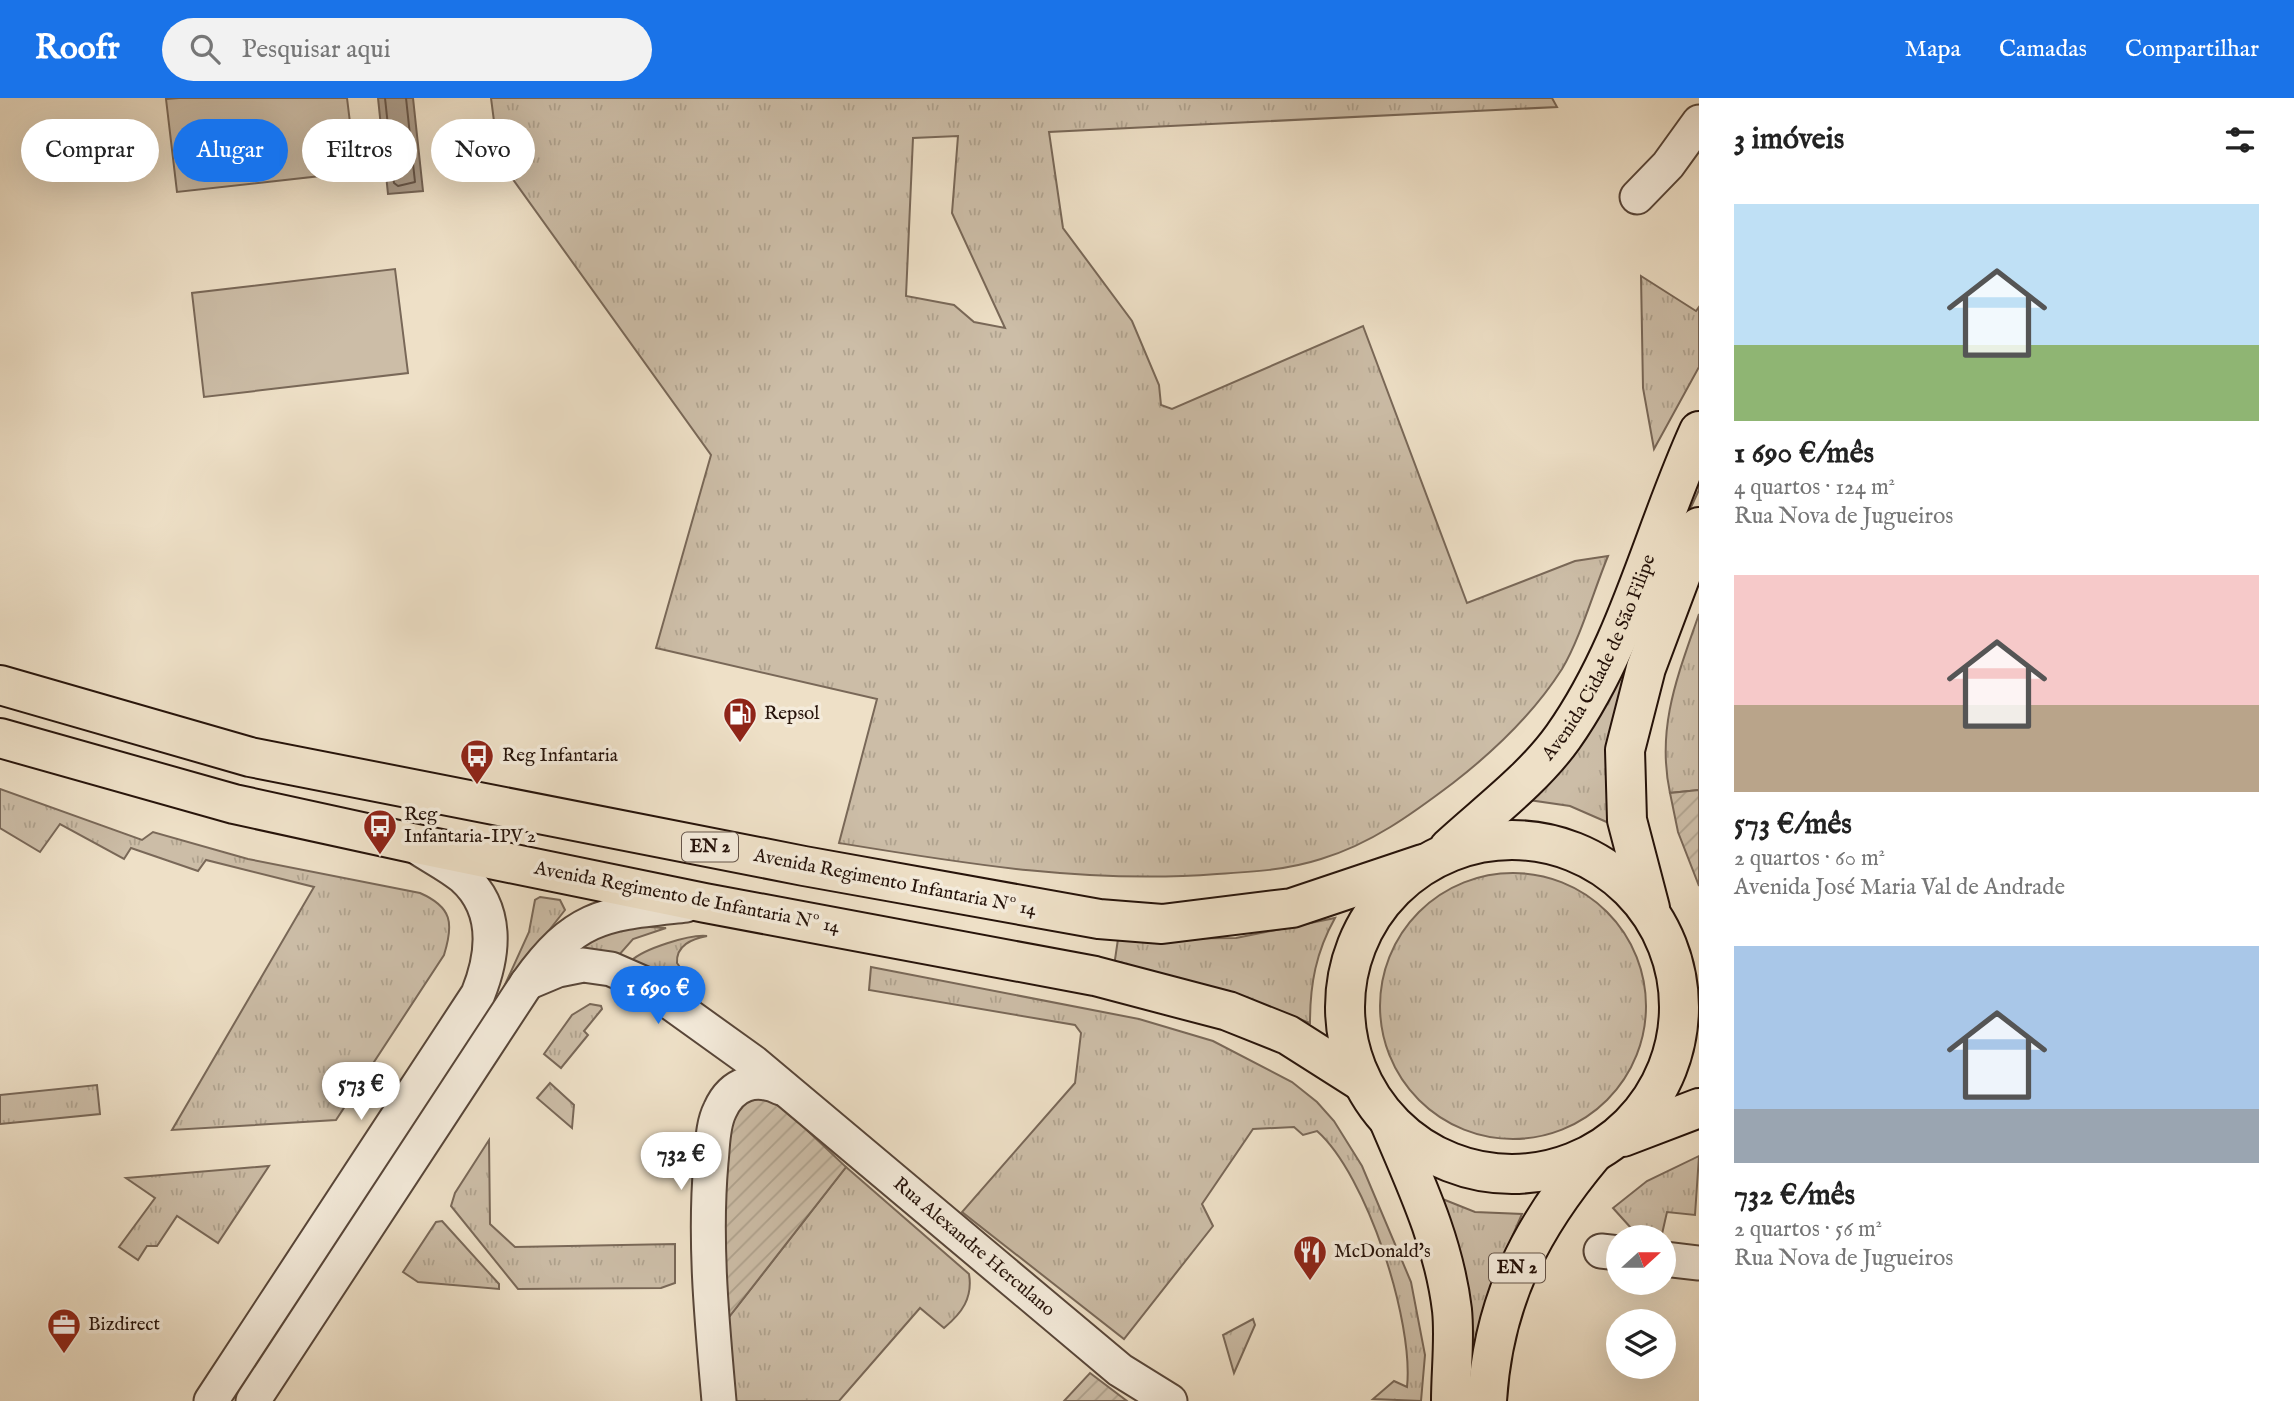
<!DOCTYPE html>
<html lang="pt">
<head>
<meta charset="utf-8">
<style>
  :root { --surface:#fff; --page:#f2f2f2; --text:#222; --muted:#767676; --accent:#1a73e8 }
  body { margin:0; font-family:"IM FELL English",serif; background:var(--page); color:var(--text); height:100vh; display:flex; flex-direction:column; font-size:26px; white-space:nowrap }
  * { box-sizing:border-box; margin:0 }
  p { font-size:23px; color:var(--muted) }
  .icon { flex:none; width:38px; height:38px; fill:none; stroke:currentColor; stroke-width:2; stroke-linecap:round; stroke-linejoin:round }
  .map { position:relative; flex:1; overflow:hidden }
  .sheet { display:flex; flex-direction:column; background:var(--surface); width:595px }
  .sheet>* { flex:none }
  .banner { position:absolute; left:21px; top:21px; width:665px; height:63px; display:flex; gap:14px }
  .needle { width:46px; rotate:69deg }
  .fabs { position:absolute; left:1606px; top:1127px; display:grid; gap:14px }
  .fabs a { display:grid; place-items:center; width:70px; height:70px; border-radius:50%; background:var(--surface); box-shadow:0 7px 28px #0002; font-size:35px }
  .price { position:absolute; translate:-50% -60px; padding:0 16px; border-radius:24px; background:#fff; color:#222; font-size:23px; line-height:46px; filter:drop-shadow(0 2px 4px #0008) }
  .price::after { content:''; position:absolute; left:50%; top:42px; width:21px; height:16px; margin-left:-10px; background:inherit; clip-path:polygon(0 0,100% 0,50% 100%) }
  .price.active { background:var(--accent); color:#fff }
  ul { padding:0; list-style:none }
  li { display:grid; align-content:center; gap:14px; height:371px; padding:0 35px }
  li span { display:grid; place-items:center; height:217px; border-radius:0px; color:#555 }
  li>.icon { margin-inline-start:auto }
  span .icon { width:126px; height:126px; fill:#fffc; stroke-width:1 }
  li b { font-size:30px }
  h2 { display:flex; justify-content:space-between; align-items:center; height:84px; padding:0 35px; font-size:30px }
  .chip { padding:0 24px; border-radius:32px; background:var(--surface); box-shadow:0 7px 28px #0002; font-size:24px; line-height:63px }
  .chip.active { background:var(--accent); color:#fff }
  header { display:flex; align-items:center; gap:42px; box-sizing:border-box; height:98px; padding:0 35px; background:var(--accent); color:#fff }
  header strong { font-size:33px }
  nav { display:flex; gap:38px; margin-inline-start:auto; font-size:24px }
  .search { width:490px; height:63px; background:var(--page); display:flex; align-items:center; gap:18px; box-sizing:border-box; padding:0 24px; border-radius:38px; color:var(--muted); font-size:26px }
  main { display:flex; flex:1; min-height:0 }
  .map>svg:first-child { display:block }
  .grass { fill:url(#grass-tufts); stroke:#796858; stroke-width:2; fill-rule:evenodd }
  .garden { fill:url(#garden-furrows); stroke:#796858; stroke-width:2 }
  .pitch { fill:#ccbda7; stroke:#796858; stroke-width:2 }
  .water { fill:#aa9a87; stroke:#756455; stroke-width:2 }
  .lines { fill:none; stroke-linecap:round; stroke-linejoin:round }
  .shore { stroke:#685648; stroke-width:2 }
  .minor-casing { stroke:#584639; stroke-width:37 }
  .major-casing { stroke:#26130a; stroke-width:42 }
  .minor { stroke:#f4ebdb; stroke-width:33 }
  .major { stroke:#eee0c7; stroke-width:38 }
  .labels { text-anchor:middle; dominant-baseline:central; stroke-width:7; stroke-linejoin:round; paint-order:stroke }
  .shield { fill:#f4ebdb; stroke:#645449; stroke-width:2 }
  .shield-label { font-size:18px; font-weight:bold; fill:#26130a }
  .street-label { font-size:19px; fill:#26130a; stroke:#f4ebdb }
  .poi-label { font-size:19px; fill:#26130a; stroke:#f4ebdb; text-anchor:start }
</style>
</head>
<body>
<header>
<strong>Roofr</strong>
<div class="search"><svg class="icon" aria-label="search" viewBox="0 0 24 24"><circle cx="10" cy="10" r="6"/><path d="M15 15l6 6"/></svg>Pesquisar aqui</div>
<nav><a>Mapa</a><a>Camadas</a><a>Compartilhar</a></nav>
</header>
<main>
<div class="map">
<svg width="1699" height="1303" viewBox="0 0 1699 1303">
  <defs>
    <pattern id="grass-tufts" width="24" height="20" patternUnits="userSpaceOnUse" patternTransform="scale(1.75)"><rect width="24" height="20" fill="#ccbda7"/><path d="M3 7l-1-3M5 7V3M7 7l1-3M15 17l-1-3M17 17v-4M19 17l1-3" fill="none" stroke="#afa28e"/></pattern>
    <pattern id="garden-furrows" width="10" height="10" patternUnits="userSpaceOnUse" patternTransform="scale(1.75)"><rect width="10" height="10" fill="#ccbda7"/><path d="M-1 1l2-2M0 10L10 0M9 11l2-2" fill="none" stroke="#afa28e"/></pattern>
  </defs>
  <rect width="100%" height="100%" fill="#eee0c7"/>
  <filter id="stains"><feTurbulence type="fractalNoise" baseFrequency=".00286" numOctaves="4"/><feColorMatrix values="0 0 0 0 .2 0 0 0 0 .09 0 0 0 0 .02 0 0 0 .5 -.17"/></filter>
  <radialGradient id="worn" r=".72"><stop offset=".6" stop-color="#630" stop-opacity="0"/><stop offset="1" stop-color="#630" stop-opacity=".3"/></radialGradient>
  <g class="grass">
    <path d="M491,0H1552L1557,9L1049,34L1063,130L1132,223L1159,287L1161,307L1172,311L1363,228L1467,505L1575,463L1608,458C1594,492 1580,541 1562,571C1534,615 1493,654 1453,685C1412,716 1371,746 1321,761C1287,772 1252,774 1217,776C1087,786 967,766 839,745L877,601L656,550L711,357L499,62ZM958,38L952,115L1005,230L974,224L954,207L906,198L913,40Z"/>
    <polygon points="1641,178 1696,213 1699,209 1699,269 1654,351 1643,290"/>
    <polygon points="1699,378 1699,392 1686,420 1609,725 1570,708 1529,702 1548,686 1584,637"/>
    <path d="M1699,516V692L1670,695C1656,629 1678,577 1699,516Z"/>
    <path d="M0,691L142,742L153,734L248,761L420,795C452,809 454,825 444,857L336,1022L172,1032L314,789L206,762L198,773L131,750L124,761L60,726L40,754L0,730Z"/>
    <circle cx="1513" cy="908" r="133"/>
    <polygon points="540,799 560,802 565,812 503,891 529,834 535,802"/>
    <path d="M1335,820C1316,854 1310,886 1310,925L1231,895L1113,875L1118,841L1236,840Z"/>
    <polygon points="635,828 666,830 633,841 619,857 577,850 600,834"/>
    <path d="M707,838C692,841 676,847 677,865L687,879L677,885L631,863C643,851 690,836 707,838Z"/>
    <path d="M871,869L1139,921L1213,943L1292,984L1317,1004L1334,1023L1362,1068L1411,1184L1425,1257L1421,1303L1373,1301L1394,1283L1407,1289C1414,1224 1367,1077 1317,1033L1303,1037L1294,1029L1253,1031L1202,1106L1213,1128L1124,1241L962,1114L1075,985L1081,935L1075,927L869,892Z"/>
    <polygon points="590,906 601,908 602,911 584,933 588,937 561,970 544,956 572,917"/>
    <polygon points="550,985 574,1007 572,1030 537,1000"/>
    <polygon points="97,987 100,1016 0,1026 0,997"/>
    <polygon points="489,1042 490,1126 515,1149 675,1146 675,1185 661,1190 518,1191 451,1108 455,1095"/>
    <polygon points="1699,1058 1695,1117 1667,1114 1662,1136 1631,1130 1613,1110 1647,1083"/>
    <polygon points="269,1068 218,1145 177,1118 157,1148 147,1148 138,1162 119,1149 155,1100 126,1080"/>
    <path d="M846,1069L969,1176C973,1200 962,1215 944,1230L920,1210L839,1303H732L722,1228Z"/>
    <polygon points="1440,1100 1475,1114 1522,1116 1498,1171 1473,1259 1468,1207"/>
    <polygon points="442,1123 499,1186 499,1191 418,1184 403,1174 436,1124"/>
    <polygon points="1253,1221 1255,1227 1234,1275 1223,1237"/>
  </g>
  <g class="garden">
    <polygon points="1699,692 1699,788 1678,734 1670,695"/>
    <polygon points="740,998 774,1001 846,1069 722,1228 719,1041"/>
    <polygon points="1090,1275 1127,1303 1064,1303"/>
  </g>
  <g class="pitch">
    <polygon points="179,0 347,0 356,74 177,94 166,1"/>
    <polygon points="395,171 408,275 204,299 192,195"/>
  </g>
  <polygon class="water" points="378,0 413,0 423,93 388,96"/>
  <g class="lines">
    <polyline class="shore" points="385,0 394,85 398,88 415,84 406,0"/>
    <g class="minor-casing">
      <g id="minor">
        <polyline points="1637,99 1668,67 1699,24"/>
        <path id="s1" d="M527,885L558,872L583,867L611,871L643,885L753,964L1120,1272L1170,1303"/>
        <polyline points="1601,1153 1619,1155"/>
        <polyline points="1664,1161 1699,1165"/>
        <path d="M211,1303L478,896C494,856 499,811 463,779C450,768 432,759 417,749"/>
        <path d="M253,1303L527,885C577,815 606,816 686,807"/>
        <path d="M719,1303C712,1224 704,1143 711,1064C713,1047 712,1028 720,1012C732,985 756,978 781,990"/>
      </g>
    </g>
    <g class="major-casing">
      <g id="major">
        <polyline points="0,587 250,659 804,768 1099,821 1162,826 1292,810 1423,766"/>
        <polyline points="0,640 234,706 412,745 705,805 1095,878 1228,913 1288,937 1362,984"/>
        <circle cx="1512" cy="909" r="167"/>
        <path id="s2" d="M1449,750C1487,715 1533,681 1563,639C1628,547 1653,434 1699,333"/>
        <polyline points="1650,810 1627,722 1625,652 1646,570 1699,429"/>
        <path d="M1390,1025C1416,1086 1444,1145 1452,1212C1455,1241 1451,1273 1451,1303"/>
        <polyline points="1623,1039 1699,1010"/>
        <path d="M1487,1303C1493,1204 1530,1131 1593,1056"/>
      </g>
    </g>
    <use href="#minor" class="minor"/>
    <use href="#major" class="major"/>
  </g>
  <defs>
    <g id="fuel-pin" transform="scale(1.75)"><path d="M0 17L-7.5 6A9.5 9.5 0 1 1 7.5 6Z" fill="#8f2418" stroke="#f4ebdb"/><path d="M-5.5-6h7V0h2V4h1.3V-2.5L3-4.5l.8-.8L6-3V5H2.5V1h-1V6h-7ZM-4.2-4.7v3.2H.2V-4.7Z" fill="#fff"/></g>
    <g id="bus-pin" transform="scale(1.75)"><path d="M0 17L-7.5 6A9.5 9.5 0 1 1 7.5 6Z" fill="#8f2418" stroke="#f4ebdb"/><path d="M-5-6H5V4H4V6H2V4H-2V6H-4V4H-5ZM-3.5-4V0h7V-4ZM-3.5 1.2v1.5H-2V1.2ZM2 1.2v1.5H3.5V1.2Z" fill="#fff"/></g>
    <g id="restaurant-pin" transform="scale(1.75)"><path d="M0 17L-7.5 6A9.5 9.5 0 1 1 7.5 6Z" fill="#8f2418" stroke="#f4ebdb"/><path d="M-5-6h1v4h1v-4h1v4h1v-4h1v5L-1.5 .5V6h-2V.5L-5-1ZM5-6V6H3V1.5H1.5Q1.5-4 5-6Z" fill="#fff"/></g>
    <g id="office-pin" transform="scale(1.75)"><path d="M0 17L-7.5 6A9.5 9.5 0 1 1 7.5 6Z" fill="#8f2418" stroke="#f4ebdb"/><path d="M-6-3h4V-5.5h4V-3h4V5H-6ZM-1-4.5V-3h2v-1.5ZM-6 0V1H6V0Z" fill="#fff"/></g>
  </defs>
  <g fill-rule="evenodd">
    <use href="#fuel-pin" x="740" y="616"/>
    <use href="#bus-pin" x="477" y="658"/>
    <use href="#bus-pin" x="380" y="728"/>
    <use href="#restaurant-pin" x="1310" y="1154"/>
    <use href="#office-pin" x="64" y="1227"/>
  </g>
  <g class="labels">
    <g class="shield">
      <rect x="682" y="734.5" width="56" height="29" rx="5"/>
      <rect x="1489" y="1155.5" width="56" height="29" rx="5"/>
    </g>
    <g class="shield-label">
      <text x="710" y="749">EN 2</text>
      <text x="1517" y="1170">EN 2</text>
    </g>
    <g class="street-label">
      <text stroke="none"><textPath href="#s2" startOffset="247">Avenida Cidade de São Filipe</textPath></text>
      <text transform="translate(895 785) rotate(11)">Avenida Regimento Infantaria Nº 14</text>
      <text transform="translate(687 800) rotate(11)">Avenida Regimento de Infantaria Nº 14</text>
      <text stroke="none"><textPath href="#s1" startOffset="546">Rua Alexandre Herculano</textPath></text>
    </g>
    <g class="poi-label">
      <text x="764" y="616">Repsol</text>
      <text x="502" y="658">Reg Infantaria</text>
      <text x="404" y="717">Reg<tspan x="404" dy="22">Infantaria-IPV 2</tspan></text>
      <text x="1334" y="1154">McDonald's</text>
      <text x="88" y="1227">Bizdirect</text>
    </g>
  </g>
  <rect width="100%" height="100%" filter="url(#stains)"/>
  <rect width="100%" height="100%" fill="url(#worn)"/>
</svg>
<div class="fabs">
<a><svg class="needle" viewBox="-14 -14 28 28"><path d="M0-13l5 13h-10z" fill="#e53935"/><path d="M0 13l5-13h-10z" fill="#767676"/></svg></a>
<a><svg class="icon" aria-label="layers" viewBox="0 0 24 24"><path d="M12 4l9 5-9 5-9-5zM3 14l9 5 9-5"/></svg></a>
</div>
<b class="price active" style="left:658px;top:928px">1 690 €</b>
<b class="price" style="left:361px;top:1024px">573 €</b>
<b class="price" style="left:681px;top:1094px">732 €</b>
<div class="banner">
<a class="chip">Comprar</a>
<a class="chip active">Alugar</a>
<a class="chip">Filtros</a>
<a class="chip">Novo</a>
</div>
</div>
<section class="sheet">
<h2>3 imóveis<svg class="icon" aria-label="filters" viewBox="0 0 24 24"><path d="M4 7h16M4 17h16"/><circle cx="9" cy="7" r="2"/><circle cx="15" cy="17" r="2"/></svg></h2>
<ul>
<li><span style="background:linear-gradient(#bfe0f5 65%,#8fb573 0)"><svg class="icon" aria-label="home" viewBox="0 0 24 24"><path d="M3 11l9-7 9 7M6 9v11h12V9"/></svg></span><div><b>1 690 €/mês</b><p>4 quartos · 124 m²</p><p>Rua Nova de Jugueiros</p></div></li>
<li><span style="background:linear-gradient(#f6c9c9 60%,#b9a48a 0)"><svg class="icon" aria-label="home" viewBox="0 0 24 24"><path d="M3 11l9-7 9 7M6 9v11h12V9"/></svg></span><div><b>573 €/mês</b><p>2 quartos · 60 m²</p><p>Avenida José Maria Val de Andrade</p></div></li>
<li><span style="background:linear-gradient(#a9c7e8 75%,#9aa5b1 0)"><svg class="icon" aria-label="home" viewBox="0 0 24 24"><path d="M3 11l9-7 9 7M6 9v11h12V9"/></svg></span><div><b>732 €/mês</b><p>2 quartos · 56 m²</p><p>Rua Nova de Jugueiros</p></div></li>
</ul>
</section>
</main>
</body>
</html>
